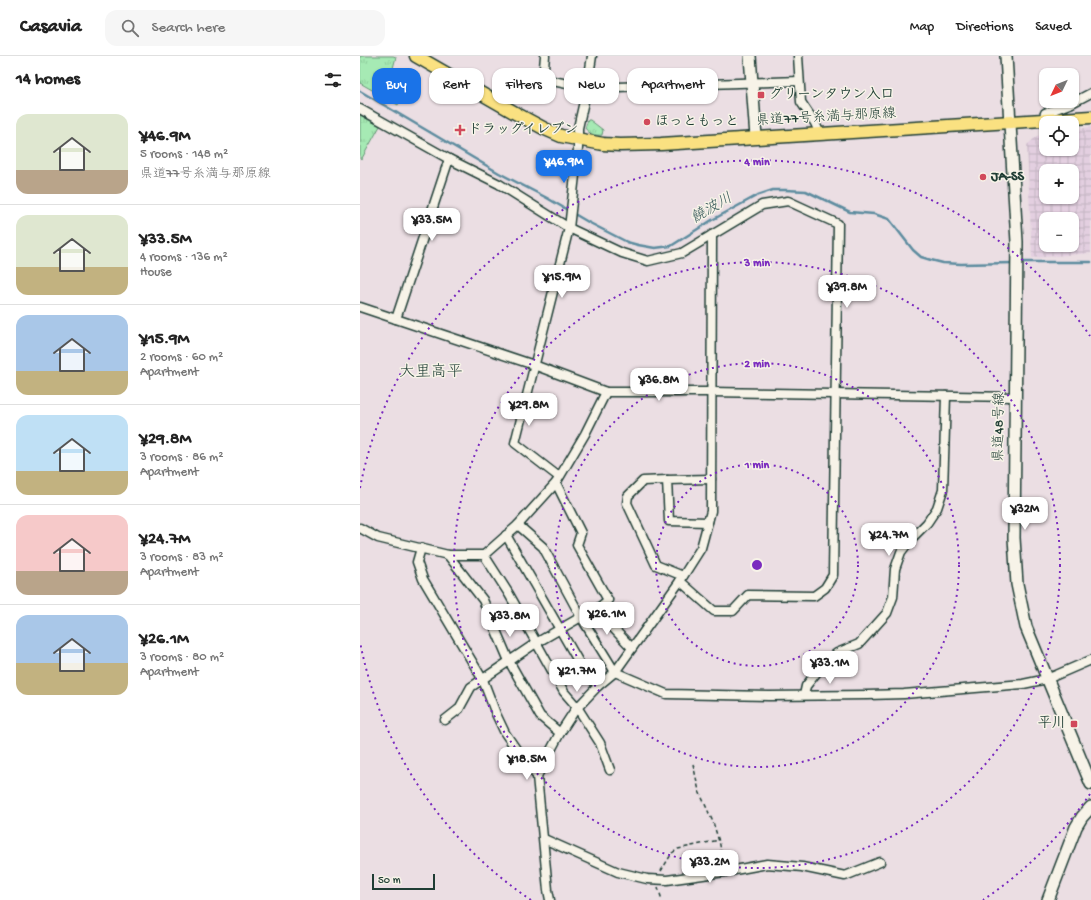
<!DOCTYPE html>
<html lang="en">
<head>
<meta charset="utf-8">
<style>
  :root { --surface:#fff; --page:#f6f6f6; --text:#222; --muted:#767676; --line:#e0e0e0; --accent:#1a73e8 }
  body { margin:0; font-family:"Gochi Hand","Klee One",sans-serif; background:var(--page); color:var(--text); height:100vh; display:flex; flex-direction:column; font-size:15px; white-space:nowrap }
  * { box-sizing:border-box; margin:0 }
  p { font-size:13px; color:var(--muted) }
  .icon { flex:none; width:22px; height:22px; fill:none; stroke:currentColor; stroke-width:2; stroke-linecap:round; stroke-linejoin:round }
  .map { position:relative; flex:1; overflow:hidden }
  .details { display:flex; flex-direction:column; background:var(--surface); width:360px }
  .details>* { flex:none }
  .guide { position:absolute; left:12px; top:12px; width:380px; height:36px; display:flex; gap:8px }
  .needle { width:26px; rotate:227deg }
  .buttons { position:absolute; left:679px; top:12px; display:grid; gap:8px }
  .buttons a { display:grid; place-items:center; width:40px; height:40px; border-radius:8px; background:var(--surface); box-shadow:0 1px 3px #0004; font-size:20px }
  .scale { position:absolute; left:12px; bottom:10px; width:63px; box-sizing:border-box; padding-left:4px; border:2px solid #1f3d34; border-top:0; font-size:11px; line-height:14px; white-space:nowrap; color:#1f3d34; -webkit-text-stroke:3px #f7f3e8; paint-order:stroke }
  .price { position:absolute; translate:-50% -34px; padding:0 9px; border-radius:8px; background:#fff; color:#222; font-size:13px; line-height:26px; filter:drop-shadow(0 1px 2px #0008) }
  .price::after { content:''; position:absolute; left:50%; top:24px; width:12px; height:9px; margin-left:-6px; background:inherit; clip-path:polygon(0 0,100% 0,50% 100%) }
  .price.current { background:var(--accent); color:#fff }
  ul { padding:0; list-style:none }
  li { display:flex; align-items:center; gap:12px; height:100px; padding:0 16px }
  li+li { border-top:1px solid var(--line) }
  li span { display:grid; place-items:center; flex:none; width:112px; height:80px; border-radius:12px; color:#555 }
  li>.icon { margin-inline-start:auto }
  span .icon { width:48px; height:48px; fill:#fffc; stroke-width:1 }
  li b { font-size:17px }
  h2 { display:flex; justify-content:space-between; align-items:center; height:48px; padding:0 16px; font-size:17px }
  .tag { padding:0 14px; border-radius:12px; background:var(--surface); box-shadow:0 1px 3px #0004; font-size:14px; line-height:36px }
  .tag.current { background:var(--accent); color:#fff }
  header { display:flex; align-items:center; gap:24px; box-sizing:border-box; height:56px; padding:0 20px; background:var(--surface); border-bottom:1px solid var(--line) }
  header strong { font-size:19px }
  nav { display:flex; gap:22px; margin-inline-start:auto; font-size:14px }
  .search { width:280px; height:36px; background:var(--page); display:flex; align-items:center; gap:10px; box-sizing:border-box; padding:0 14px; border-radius:12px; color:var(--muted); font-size:15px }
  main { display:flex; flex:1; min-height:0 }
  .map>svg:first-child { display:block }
  .industrial { fill:url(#industrial-grid); fill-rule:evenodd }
  .grass { fill:url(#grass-tufts); stroke:#629474 }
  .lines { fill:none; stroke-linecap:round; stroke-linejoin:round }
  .stream { stroke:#5d8c9f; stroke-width:2.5 }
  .street-casing { stroke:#1f3d34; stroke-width:11 }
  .secondary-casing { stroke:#1f3d34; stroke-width:14 }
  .primary-casing { stroke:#1f3d34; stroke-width:15 }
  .path { stroke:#1f3d34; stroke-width:1.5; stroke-dasharray:4 3; stroke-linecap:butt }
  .street { stroke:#f7f3e8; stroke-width:8 }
  .secondary { stroke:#f7f3e8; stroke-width:11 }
  .primary { stroke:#fae181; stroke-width:12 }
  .ring { fill:none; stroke:#7b2cbf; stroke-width:2; stroke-dasharray:2 4 }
  .poi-dot { fill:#d1495b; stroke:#f7f3e8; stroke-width:1.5 }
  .labels { text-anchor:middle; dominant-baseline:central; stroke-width:3; stroke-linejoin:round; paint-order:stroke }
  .poi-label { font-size:14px; font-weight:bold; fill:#1f3d34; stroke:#f7f3e8; text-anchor:start }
  .street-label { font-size:14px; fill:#1f3d34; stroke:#f7f3e8 }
  .water-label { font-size:15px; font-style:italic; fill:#345758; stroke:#f7f3e8 }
  .quarter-label { font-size:16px; fill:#1f3d34; stroke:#f7f3e8 }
  .centre { fill:#7b2cbf; stroke:#f7f3e8; stroke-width:2 }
  .ring-label { font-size:12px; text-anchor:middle; font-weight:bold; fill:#7b2cbf; stroke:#f7f3e8; stroke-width:3; stroke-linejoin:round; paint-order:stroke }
</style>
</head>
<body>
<header>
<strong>Casavia</strong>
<div class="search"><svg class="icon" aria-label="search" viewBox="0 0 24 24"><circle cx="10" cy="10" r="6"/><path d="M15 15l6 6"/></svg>Search here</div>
<nav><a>Map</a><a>Directions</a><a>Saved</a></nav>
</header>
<main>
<section class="details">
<h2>14 homes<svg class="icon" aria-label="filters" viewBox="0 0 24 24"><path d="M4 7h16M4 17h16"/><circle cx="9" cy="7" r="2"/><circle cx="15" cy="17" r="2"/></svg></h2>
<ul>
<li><span style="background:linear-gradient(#dfe7d0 70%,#b9a48a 0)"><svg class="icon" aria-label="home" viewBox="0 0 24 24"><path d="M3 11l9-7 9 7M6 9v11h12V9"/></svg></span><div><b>¥46.9M</b><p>5 rooms · 148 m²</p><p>県道77号糸満与那原線</p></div></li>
<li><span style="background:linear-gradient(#dfe7d0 65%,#c2b280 0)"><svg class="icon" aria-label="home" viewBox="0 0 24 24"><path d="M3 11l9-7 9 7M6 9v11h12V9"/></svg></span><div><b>¥33.5M</b><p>4 rooms · 136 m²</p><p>House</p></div></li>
<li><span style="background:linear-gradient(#a9c7e8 70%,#c2b280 0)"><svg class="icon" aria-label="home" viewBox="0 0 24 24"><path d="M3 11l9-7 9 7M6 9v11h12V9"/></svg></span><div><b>¥15.9M</b><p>2 rooms · 60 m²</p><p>Apartment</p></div></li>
<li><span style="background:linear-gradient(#bfe0f5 70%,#c2b280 0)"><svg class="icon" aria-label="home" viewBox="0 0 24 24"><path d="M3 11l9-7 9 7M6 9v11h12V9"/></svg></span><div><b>¥29.8M</b><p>3 rooms · 86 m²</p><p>Apartment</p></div></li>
<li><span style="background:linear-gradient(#f6c9c9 70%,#b9a48a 0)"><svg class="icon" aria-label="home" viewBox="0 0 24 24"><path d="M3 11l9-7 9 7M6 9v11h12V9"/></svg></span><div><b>¥24.7M</b><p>3 rooms · 83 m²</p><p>Apartment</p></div></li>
<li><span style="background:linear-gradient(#a9c7e8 60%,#c2b280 0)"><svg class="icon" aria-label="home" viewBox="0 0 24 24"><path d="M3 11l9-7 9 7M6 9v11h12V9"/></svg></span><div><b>¥26.1M</b><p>3 rooms · 80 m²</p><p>Apartment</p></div></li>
</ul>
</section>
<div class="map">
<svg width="731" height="844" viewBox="0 0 731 844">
  <defs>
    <pattern id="industrial-grid" width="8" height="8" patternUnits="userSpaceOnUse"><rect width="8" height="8" fill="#e3cfe0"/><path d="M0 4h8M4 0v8" fill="none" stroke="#c2b3c1"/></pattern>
    <pattern id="grass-tufts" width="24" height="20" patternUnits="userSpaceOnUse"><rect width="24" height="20" fill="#a6eab4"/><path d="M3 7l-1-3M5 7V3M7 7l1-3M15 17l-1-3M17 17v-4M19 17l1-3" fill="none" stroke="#8eca9b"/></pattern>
  </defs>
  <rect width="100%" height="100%" fill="#ebdee3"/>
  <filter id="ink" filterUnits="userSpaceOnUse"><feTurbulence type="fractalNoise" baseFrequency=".025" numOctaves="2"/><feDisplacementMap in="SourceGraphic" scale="8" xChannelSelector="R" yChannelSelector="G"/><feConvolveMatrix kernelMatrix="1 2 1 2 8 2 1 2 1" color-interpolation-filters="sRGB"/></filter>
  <g filter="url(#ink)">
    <path class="industrial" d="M731,71V197L672,202L667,89L677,80L686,78V93H712V74ZM686,115H712V141H686ZM686,163H712V189H686Z"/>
    <g class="grass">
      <polygon points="0,0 33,0 36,1 30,23 42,35 38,49 0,27"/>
      <polygon points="0,59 20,70 1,104 0,103"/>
      <path d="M228,64H230L243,74L242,79C235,80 229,78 225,72Z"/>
    </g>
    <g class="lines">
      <g class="stream">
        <polyline points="0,35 139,117 187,142 228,166 267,186 278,189 295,192 311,190 352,164 398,139 413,134 425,134 446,135 490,156 514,158 529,163 553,194 561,201 571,204 583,207 601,208 654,207"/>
        <polyline points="661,206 731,206"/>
      </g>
      <g class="street-casing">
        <g id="street">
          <polyline points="185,0 183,23 227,32 218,72 218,93 209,172 155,387 199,421"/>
          <polyline points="232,0 227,32 439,25"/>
          <polyline points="438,0 441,46 455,67 460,78"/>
          <polyline points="0,53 89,103 139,128 209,172 262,197 288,205 322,197 402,149 428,145 478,168 473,519 465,532 454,540 388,539 373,555 354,555 320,525"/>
          <polyline points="683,65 685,57 712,47 731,37"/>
          <polyline points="0,251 174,309 246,336 352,336 655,341"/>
          <polyline points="36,263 89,103"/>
          <polyline points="307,424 283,425 268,440 267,447 296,509 323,520"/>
          <polyline points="348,466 309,465 307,424 351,423"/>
          <polyline points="158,469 183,491 221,561 255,616 306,638 409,640 508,639 544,638 663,628 687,623 731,604"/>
          <polyline points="0,472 18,482 88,499 124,499 158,469 196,427 225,378 246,336"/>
          <polyline points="146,479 221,610 238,630"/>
          <polyline points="61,492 57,506 63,523 123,624 136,658 145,677 165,706 177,720"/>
          <polyline points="88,499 123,544 149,605 180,660 200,677"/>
          <polyline points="124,499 149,538 204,636 217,651 240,687 250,714"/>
          <polyline points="236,554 272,592"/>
          <polyline points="444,639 446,630 464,607 477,597 499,588 527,557 533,541 535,513 541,496 551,483 567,467 577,452 583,434 586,340"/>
          <polyline points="85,664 99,653 111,631 176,587 221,561 236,554 248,544 217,489 221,477 196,427"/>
          <polyline points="184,783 258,816 287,823 307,824 364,816 407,808 442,811 485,820 520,806"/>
          <polyline points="190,844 188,834 177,720 200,677 215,654 238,630 255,616 320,525 341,492 351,455 352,179"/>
        </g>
      </g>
      <g class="secondary-casing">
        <g id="secondary">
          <polyline points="390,0 396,81"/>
          <polyline points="646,0 657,186 654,482 657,528 666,571 731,728"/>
          <polyline points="688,844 716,771 722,761 731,751"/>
        </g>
      </g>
      <g class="primary-casing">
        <polyline id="primary" points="56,0 157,58 185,73 201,80 243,88 260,89 301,88 731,61"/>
      </g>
      <g class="path">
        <polyline points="333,708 339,735 353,766 360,789 363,808"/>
        <polyline points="301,815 312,797 318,793 359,784"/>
        <polyline points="298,831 302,844"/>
      </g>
      <use href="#street" class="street"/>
      <use href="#secondary" class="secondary"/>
      <use href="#primary" class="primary"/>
    </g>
  </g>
  <g class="ring">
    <circle cx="397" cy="509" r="101"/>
    <circle cx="397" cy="509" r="202"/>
    <circle cx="397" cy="509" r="303"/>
    <path d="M730 738A404 404 0 0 1 623 844M171 844A404 404 0 0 1 0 586M0 432A404 404 0 0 1 730 280"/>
  </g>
  <g class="poi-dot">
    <rect x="397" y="35" width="8" height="8" rx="2"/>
    <circle cx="287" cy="66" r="4"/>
    <path d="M98 68h4v4h4v4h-4v4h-4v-4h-4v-4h4z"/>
    <circle cx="623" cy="121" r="4"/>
    <rect x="710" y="664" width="8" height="8" rx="2"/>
  </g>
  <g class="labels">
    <g class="poi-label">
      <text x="409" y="39">グリーンタウン入口</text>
      <text x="295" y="66">ほっともっと</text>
      <text x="108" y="74">ドラッグイレブン</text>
      <text x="631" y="121">JA-SS</text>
      <text x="706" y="668" text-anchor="end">平川</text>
    </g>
    <g class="street-label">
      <text transform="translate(466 62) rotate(-3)">県道77号糸満与那原線</text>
      <text transform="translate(640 371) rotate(-89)">県道48号線</text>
    </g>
    <g class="water-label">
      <text transform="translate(352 153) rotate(-30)">饒波川</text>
    </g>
    <g class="quarter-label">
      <text x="71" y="317">大里高平</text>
    </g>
  </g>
  <circle cx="397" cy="509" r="6" class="centre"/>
  <g class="ring-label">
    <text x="397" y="109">4 min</text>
    <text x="397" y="210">3 min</text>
    <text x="397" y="311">2 min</text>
    <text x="397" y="412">1 min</text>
  </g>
</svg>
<div class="buttons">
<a><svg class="needle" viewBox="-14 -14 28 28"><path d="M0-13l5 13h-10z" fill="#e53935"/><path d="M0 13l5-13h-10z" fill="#767676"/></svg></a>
<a><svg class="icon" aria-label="locate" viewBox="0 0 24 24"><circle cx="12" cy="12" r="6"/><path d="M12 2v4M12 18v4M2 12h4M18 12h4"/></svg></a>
<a>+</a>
<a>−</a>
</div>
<div class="scale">50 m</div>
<b class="price current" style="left:204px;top:128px">¥46.9M</b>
<b class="price" style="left:72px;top:186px">¥33.5M</b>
<b class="price" style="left:202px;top:243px">¥15.9M</b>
<b class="price" style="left:487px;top:253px">¥39.8M</b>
<b class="price" style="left:299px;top:346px">¥36.8M</b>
<b class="price" style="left:169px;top:371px">¥29.8M</b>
<b class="price" style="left:665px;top:475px">¥32M</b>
<b class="price" style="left:529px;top:501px">¥24.7M</b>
<b class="price" style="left:247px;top:580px">¥26.1M</b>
<b class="price" style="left:150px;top:582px">¥33.8M</b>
<b class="price" style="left:470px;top:629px">¥33.1M</b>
<b class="price" style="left:217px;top:637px">¥21.7M</b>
<b class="price" style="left:167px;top:725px">¥18.5M</b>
<b class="price" style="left:350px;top:828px">¥33.2M</b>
<div class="guide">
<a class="tag current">Buy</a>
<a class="tag">Rent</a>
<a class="tag">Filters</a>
<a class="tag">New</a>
<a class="tag">Apartment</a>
</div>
</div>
</main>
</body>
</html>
